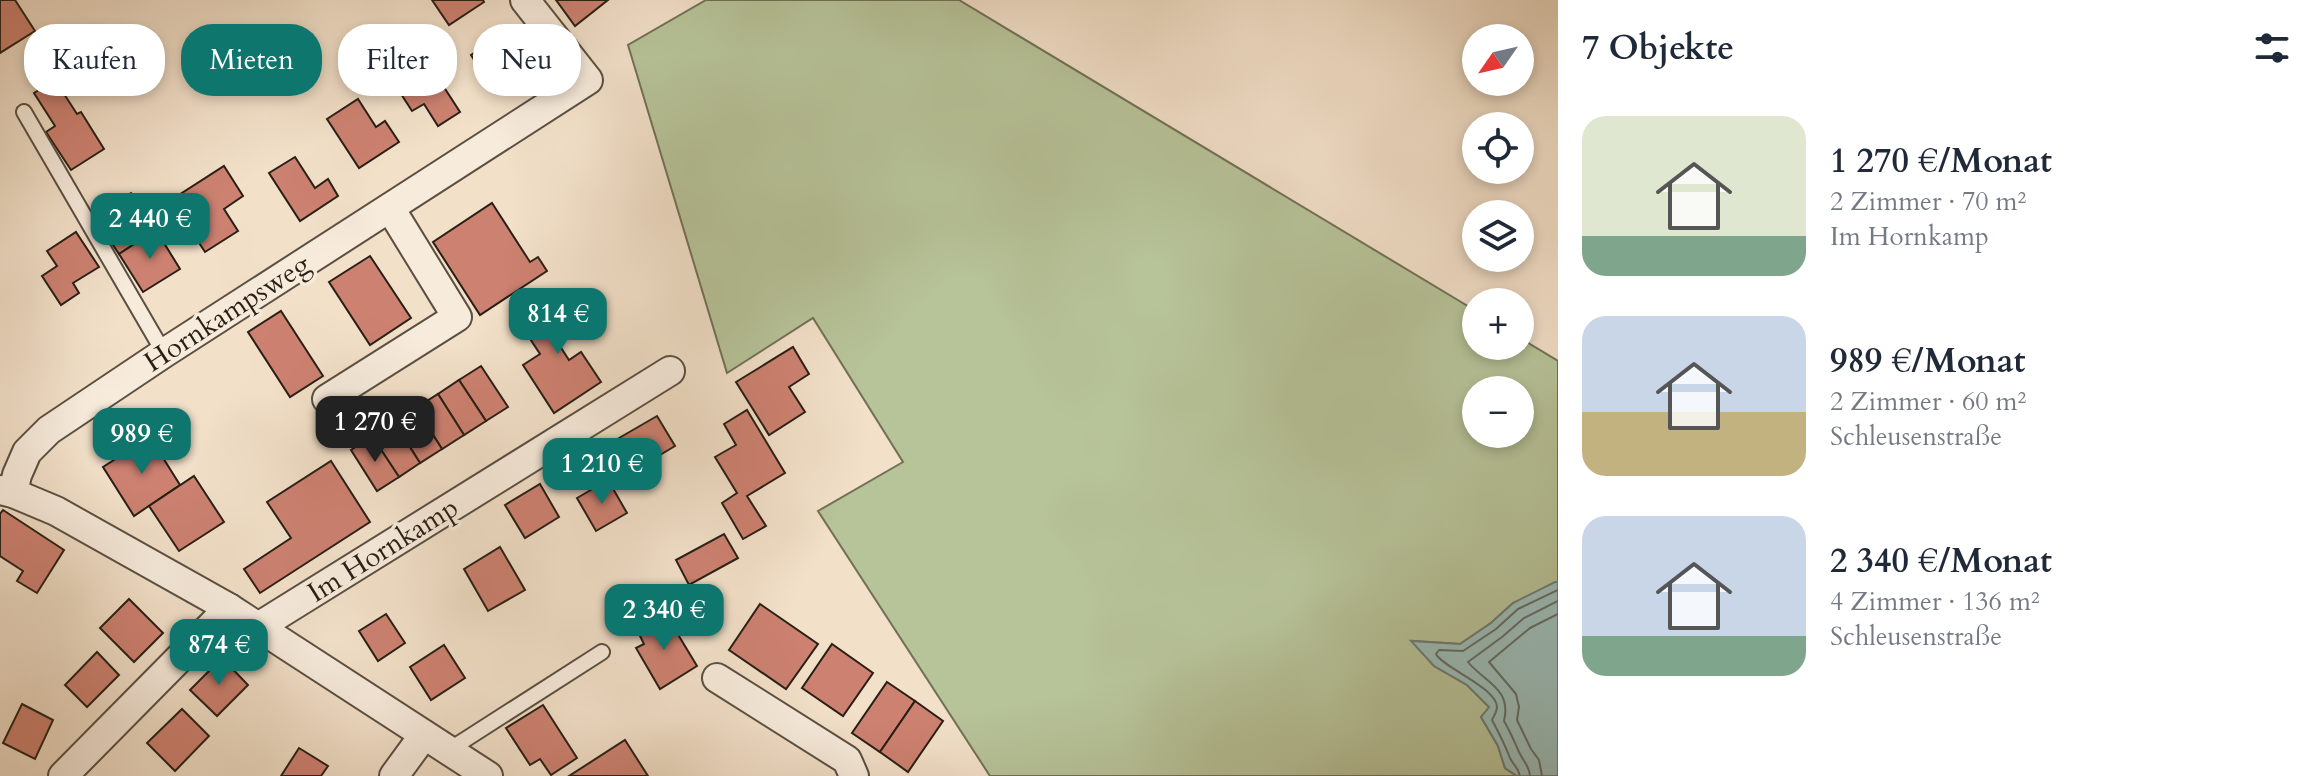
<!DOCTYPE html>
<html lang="de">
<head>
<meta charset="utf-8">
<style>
  :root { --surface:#fff; --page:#f6f6f7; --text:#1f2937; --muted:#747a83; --accent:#0f766e }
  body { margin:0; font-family:Cardo,serif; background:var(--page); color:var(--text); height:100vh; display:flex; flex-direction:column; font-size:30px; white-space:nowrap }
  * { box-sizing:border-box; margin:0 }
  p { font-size:26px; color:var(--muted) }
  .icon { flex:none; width:44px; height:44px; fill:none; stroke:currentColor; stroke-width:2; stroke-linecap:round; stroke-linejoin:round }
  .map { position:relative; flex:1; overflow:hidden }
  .sheet { display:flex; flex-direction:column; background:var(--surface); width:760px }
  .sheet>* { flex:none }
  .banner { position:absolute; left:24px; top:24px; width:760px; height:72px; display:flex; gap:16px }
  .needle { width:52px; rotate:236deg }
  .fabs { position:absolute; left:1462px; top:24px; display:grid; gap:16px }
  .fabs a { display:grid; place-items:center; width:72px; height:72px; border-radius:50%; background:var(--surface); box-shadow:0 4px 12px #0003; font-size:40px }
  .price { position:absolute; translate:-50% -68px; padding:0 18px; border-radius:16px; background:var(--accent); color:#fff; font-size:26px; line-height:52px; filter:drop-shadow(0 2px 4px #0008) }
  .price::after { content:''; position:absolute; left:50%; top:48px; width:24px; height:18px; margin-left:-12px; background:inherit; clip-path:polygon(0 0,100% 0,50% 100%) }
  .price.selected { background:#222; color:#fff }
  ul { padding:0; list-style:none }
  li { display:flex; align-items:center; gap:24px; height:200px; padding:0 24px }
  li span { display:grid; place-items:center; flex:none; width:224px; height:160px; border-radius:24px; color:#555 }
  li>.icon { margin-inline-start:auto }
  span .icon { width:96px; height:96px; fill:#fffc; stroke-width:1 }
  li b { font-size:34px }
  h2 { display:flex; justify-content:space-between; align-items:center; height:96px; padding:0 24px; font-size:34px }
  .pill { padding:0 28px; border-radius:32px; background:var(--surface); box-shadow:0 4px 12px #0003; font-size:28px; line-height:72px }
  .pill.selected { background:var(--accent); color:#fff }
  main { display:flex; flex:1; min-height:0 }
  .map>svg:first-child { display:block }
  .green { fill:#b7c399; stroke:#707157; stroke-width:2; fill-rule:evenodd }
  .water { fill:#9bbdb9; stroke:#6d7e77; stroke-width:2 }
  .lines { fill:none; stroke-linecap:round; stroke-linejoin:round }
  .shore { stroke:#626e67; stroke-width:2 }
  .building { fill:#cd8171; stroke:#281f15; stroke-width:2 }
  .service-casing { stroke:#5a4f42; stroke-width:18 }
  .minor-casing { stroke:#5a4f42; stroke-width:32 }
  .service { stroke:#f7ebdc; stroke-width:14 }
  .minor { stroke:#f7ebdc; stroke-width:28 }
  .labels { text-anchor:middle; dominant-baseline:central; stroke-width:7; stroke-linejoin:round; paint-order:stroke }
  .street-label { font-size:28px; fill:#281f15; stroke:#f7ebdc }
</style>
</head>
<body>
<main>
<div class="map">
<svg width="1558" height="776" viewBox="0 0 1558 776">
  <rect width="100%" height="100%" fill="#f2e0c9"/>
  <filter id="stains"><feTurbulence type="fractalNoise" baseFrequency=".0025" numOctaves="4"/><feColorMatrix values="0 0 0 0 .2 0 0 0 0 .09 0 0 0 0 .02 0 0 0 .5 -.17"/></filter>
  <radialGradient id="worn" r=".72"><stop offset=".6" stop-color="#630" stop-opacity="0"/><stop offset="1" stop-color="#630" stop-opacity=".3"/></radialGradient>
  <path class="green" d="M706,0H959L1476,311V346H1520V338L1558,361V582L1513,603L1491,623L1460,644L1413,641L1434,666L1467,685L1490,708L1481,717L1498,746L1505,768L1517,776H990L818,511L903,462L813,318L727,373L628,45ZM1476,390H1520V434H1476Z"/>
  <polygon class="water" points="1555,582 1558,582 1558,776 1517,776 1505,768 1498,746 1481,717 1489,707 1467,685 1434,666 1411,641 1460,644 1491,623 1513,603"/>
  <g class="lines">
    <g class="shore">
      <path d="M1520,776C1518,767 1514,766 1510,758C1505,745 1499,733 1492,720C1494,716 1496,713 1497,708C1498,688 1443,668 1436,654L1439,650L1463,651L1496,629L1518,609L1558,590"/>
      <path d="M1530,776C1529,765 1523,761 1519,752C1514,741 1510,731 1504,721C1512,688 1484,682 1468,662L1502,637L1524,618L1558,601"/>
      <polyline points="1542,776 1539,760 1531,749 1517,720 1519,707 1516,694 1489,662 1530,628 1558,614"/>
    </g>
  </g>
  <g class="building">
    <polygon points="0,0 15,0 35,31 0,53"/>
    <polygon points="432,0 483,0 484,2 449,25"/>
    <polygon points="556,0 608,0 575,26"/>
    <polygon points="498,37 522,74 495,92 471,55"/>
    <polygon points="416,44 460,112 438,126 424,104 412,111 383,66"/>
    <polygon points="55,80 77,114 81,112 104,149 71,170 46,132 55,126 34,93"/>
    <polygon points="358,99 376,127 385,121 399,142 359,168 327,119"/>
    <polygon points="295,157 315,188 328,179 338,196 300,221 269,173"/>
    <polygon points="224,166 243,196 224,209 238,231 205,252 171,200"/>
    <polygon points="131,193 156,230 119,254 94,216"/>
    <polygon points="492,203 530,262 538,257 547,271 480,315 433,242"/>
    <polygon points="156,230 180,269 143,292 119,254"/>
    <polygon points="76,232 99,267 73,283 79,293 61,305 42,276 57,266 47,251"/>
    <polygon points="370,256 411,318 370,345 329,282"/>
    <polygon points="568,295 585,322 556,340 569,360 581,352 601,382 554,413 523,365 540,354 521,325"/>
    <polygon points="281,311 323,376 290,397 248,332"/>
    <polygon points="793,347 809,374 789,387 805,412 769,435 736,382"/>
    <polygon points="481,366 508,407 486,421 459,380"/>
    <polygon points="459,380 486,421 464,435 438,394"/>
    <polygon points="438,394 464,435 442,449 416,408"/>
    <polygon points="416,408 442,449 420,463 394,422"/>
    <polygon points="747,410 785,473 747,496 766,526 743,539 722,503 737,493 715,457 736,445 724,424"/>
    <polygon points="657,416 675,446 625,476 607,445"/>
    <polygon points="394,422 420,463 399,477 372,436"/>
    <polygon points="372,436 399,477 377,491 351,450"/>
    <polygon points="150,437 180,485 134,516 103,467"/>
    <polygon points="331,461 370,522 260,593 244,569 291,538 267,502"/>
    <polygon points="194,476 224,522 179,551 149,506"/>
    <polygon points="608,480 627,513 596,531 577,498"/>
    <polygon points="540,484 559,517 525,538 505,505"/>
    <polygon points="3,510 64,550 37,593 17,581 23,571 0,556 0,514"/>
    <polygon points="724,534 738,558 689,585 676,560"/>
    <polygon points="500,547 525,590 488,611 464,569"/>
    <polygon points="129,599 163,633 134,662 100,628"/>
    <polygon points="760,604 818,644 786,689 729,650"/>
    <polygon points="665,613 697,666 660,689 636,648 644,644 637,630"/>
    <polygon points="386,614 405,643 378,661 359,631"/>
    <polygon points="832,644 873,673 843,716 802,688"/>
    <polygon points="444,645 465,678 431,700 410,667"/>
    <polygon points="97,652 119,675 87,707 65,685"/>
    <polygon points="222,658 248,685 217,716 190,690"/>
    <polygon points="887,682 915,701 880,752 852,733"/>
    <polygon points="915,701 943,721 908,772 880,752"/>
    <polygon points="22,704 53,720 35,759 3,743"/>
    <polygon points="543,705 577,758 551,775 540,759 530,765 506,728"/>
    <polygon points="182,709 209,736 175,771 147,743"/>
    <polygon points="625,740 648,776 569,776"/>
    <polygon points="299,748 328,766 321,776 281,776"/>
  </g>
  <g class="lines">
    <g class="service-casing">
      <g id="service">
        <polyline points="24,112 164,353"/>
        <polyline points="449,750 602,652"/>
      </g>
    </g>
    <g class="minor-casing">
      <g id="minor">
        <polyline points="327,399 457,317 390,208"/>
        <polyline points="0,490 13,493 56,511 229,608 488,776"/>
        <polyline points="13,493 17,475 27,452 49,430 164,353 588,80 525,0"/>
        <polyline points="258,627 670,371"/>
        <polyline points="717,678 847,760 854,776"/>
        <polyline points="63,776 229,608"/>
        <polyline points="394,776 424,735"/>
      </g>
    </g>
    <use href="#service" class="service"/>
    <use href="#minor" class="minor"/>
  </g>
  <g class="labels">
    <g class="street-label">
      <text transform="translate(227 313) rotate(-33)">Hornkampsweg</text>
      <text transform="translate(383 550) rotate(-32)">Im Hornkamp</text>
    </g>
  </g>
  <rect width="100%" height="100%" filter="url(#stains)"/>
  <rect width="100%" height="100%" fill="url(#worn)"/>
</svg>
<div class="fabs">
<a><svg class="needle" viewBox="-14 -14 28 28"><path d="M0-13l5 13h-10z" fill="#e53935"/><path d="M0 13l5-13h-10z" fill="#747a83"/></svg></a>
<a><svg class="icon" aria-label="locate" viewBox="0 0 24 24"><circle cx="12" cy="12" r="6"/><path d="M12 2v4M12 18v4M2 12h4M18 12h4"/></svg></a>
<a><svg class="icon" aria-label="layers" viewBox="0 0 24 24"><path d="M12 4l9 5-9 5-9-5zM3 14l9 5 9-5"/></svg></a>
<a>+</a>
<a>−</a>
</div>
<b class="price" style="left:150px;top:261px">2 440 €</b>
<b class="price" style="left:558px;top:356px">814 €</b>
<b class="price selected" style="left:375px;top:464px">1 270 €</b>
<b class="price" style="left:142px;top:476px">989 €</b>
<b class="price" style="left:602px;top:506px">1 210 €</b>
<b class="price" style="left:664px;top:652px">2 340 €</b>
<b class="price" style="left:219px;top:687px">874 €</b>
<div class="banner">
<a class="pill">Kaufen</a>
<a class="pill selected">Mieten</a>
<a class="pill">Filter</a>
<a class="pill">Neu</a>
</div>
</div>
<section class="sheet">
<h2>7 Objekte<svg class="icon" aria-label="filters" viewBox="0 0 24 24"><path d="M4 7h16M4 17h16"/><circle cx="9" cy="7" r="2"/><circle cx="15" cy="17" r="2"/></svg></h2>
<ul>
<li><span style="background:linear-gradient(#dfe7d0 75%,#7fa58c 0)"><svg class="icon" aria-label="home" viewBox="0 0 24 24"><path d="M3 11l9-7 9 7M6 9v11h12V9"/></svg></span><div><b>1 270 €/Monat</b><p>2 Zimmer · 70 m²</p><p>Im Hornkamp</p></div></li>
<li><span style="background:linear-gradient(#c9d6e8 60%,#c2b280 0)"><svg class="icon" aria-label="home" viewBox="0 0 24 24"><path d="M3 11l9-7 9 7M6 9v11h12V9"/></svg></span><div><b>989 €/Monat</b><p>2 Zimmer · 60 m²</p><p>Schleusenstraße</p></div></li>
<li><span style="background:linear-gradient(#c9d6e8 75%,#7fa58c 0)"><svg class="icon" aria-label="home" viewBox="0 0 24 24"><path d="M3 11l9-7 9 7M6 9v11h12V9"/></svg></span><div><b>2 340 €/Monat</b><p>4 Zimmer · 136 m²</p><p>Schleusenstraße</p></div></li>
</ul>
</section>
</main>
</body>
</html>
